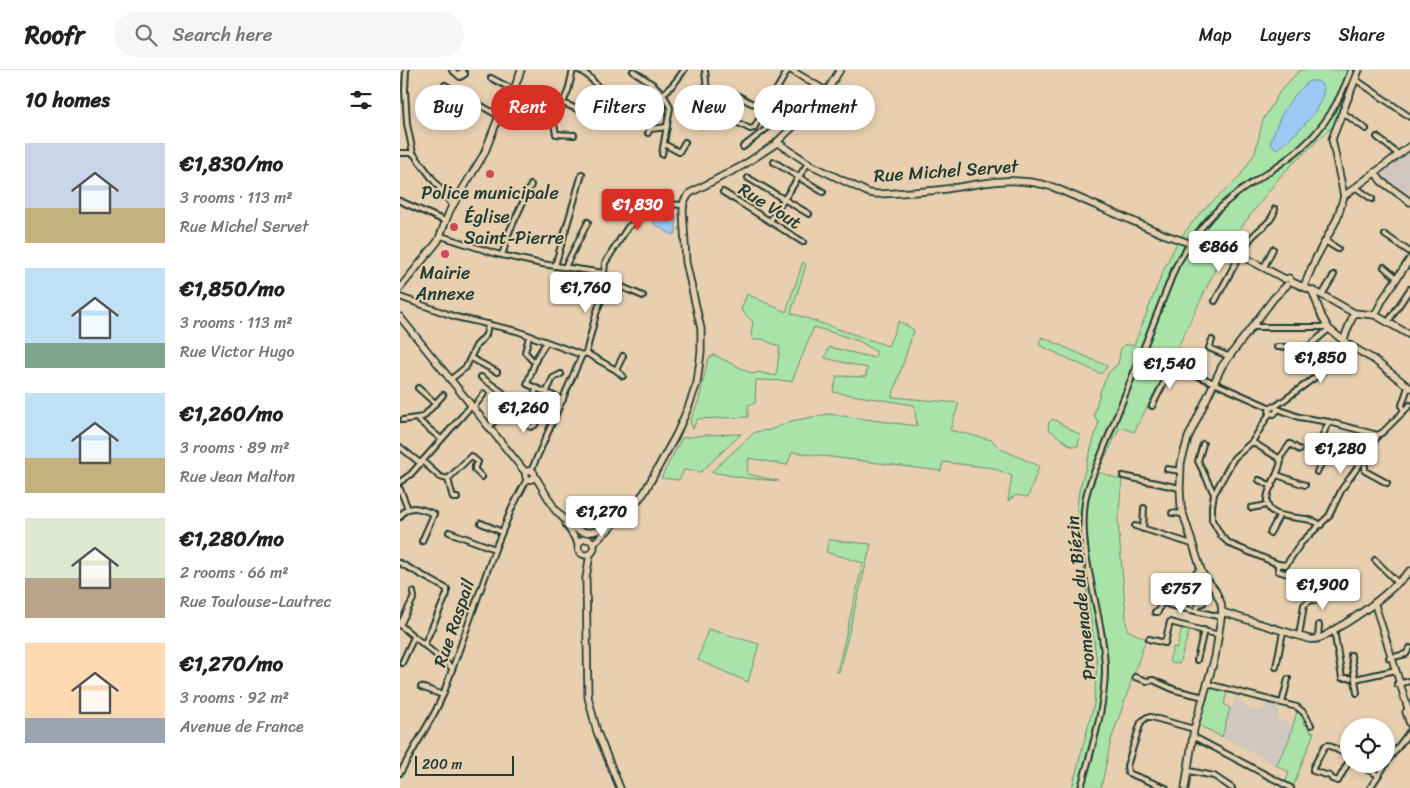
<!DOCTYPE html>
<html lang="en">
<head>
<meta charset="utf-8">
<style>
  :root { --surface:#fff; --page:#f6f6f6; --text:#222; --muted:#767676; --line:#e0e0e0; --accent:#d93025 }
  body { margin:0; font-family:Sriracha,sans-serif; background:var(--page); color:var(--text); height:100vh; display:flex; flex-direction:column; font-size:19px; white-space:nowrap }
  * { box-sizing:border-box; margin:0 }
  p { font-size:16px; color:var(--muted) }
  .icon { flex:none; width:28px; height:28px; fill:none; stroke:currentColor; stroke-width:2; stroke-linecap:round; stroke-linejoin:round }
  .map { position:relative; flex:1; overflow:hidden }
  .panel { display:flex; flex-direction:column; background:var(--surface); width:400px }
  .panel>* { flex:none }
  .banner { position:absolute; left:15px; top:15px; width:475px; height:45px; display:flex; gap:10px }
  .buttons { position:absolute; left:940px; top:648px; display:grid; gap:10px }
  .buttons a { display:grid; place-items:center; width:55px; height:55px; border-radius:50%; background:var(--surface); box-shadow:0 2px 8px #0003; font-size:25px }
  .scale { position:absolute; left:15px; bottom:12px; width:99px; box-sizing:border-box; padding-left:5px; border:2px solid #1f3d34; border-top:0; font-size:14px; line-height:18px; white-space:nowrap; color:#1f3d34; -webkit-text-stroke:4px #e7cfaf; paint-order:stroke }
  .price { position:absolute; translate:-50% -42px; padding:0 11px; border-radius:5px; background:#fff; color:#222; font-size:16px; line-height:32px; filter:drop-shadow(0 1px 2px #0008) }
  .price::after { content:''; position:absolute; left:50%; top:30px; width:15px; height:11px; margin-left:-8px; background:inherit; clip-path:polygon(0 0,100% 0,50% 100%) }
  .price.active { background:var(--accent); color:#fff }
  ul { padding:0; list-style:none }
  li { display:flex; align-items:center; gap:15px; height:125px; padding:0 25px }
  li span { display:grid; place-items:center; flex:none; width:140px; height:100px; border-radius:0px; color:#555 }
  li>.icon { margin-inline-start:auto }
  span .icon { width:60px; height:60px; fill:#fffc; stroke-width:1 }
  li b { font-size:21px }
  h2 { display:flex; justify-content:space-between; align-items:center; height:60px; padding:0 25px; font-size:21px }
  .pill { padding:0 18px; border-radius:22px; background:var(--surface); box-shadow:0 2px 8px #0003; font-size:18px; line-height:45px }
  .pill.active { background:var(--accent); color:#fff }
  header { display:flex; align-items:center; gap:30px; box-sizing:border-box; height:70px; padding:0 25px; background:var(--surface); border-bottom:1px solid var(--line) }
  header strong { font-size:24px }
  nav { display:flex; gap:28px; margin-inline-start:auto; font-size:18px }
  .search { width:350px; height:45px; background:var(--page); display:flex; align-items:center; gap:12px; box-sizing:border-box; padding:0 18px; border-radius:28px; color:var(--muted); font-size:19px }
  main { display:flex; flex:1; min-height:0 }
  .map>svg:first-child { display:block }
  .built { fill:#d1c7be }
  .green { fill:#aae3a7; stroke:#64906e }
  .water { fill:#9cc9f6; stroke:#6a91a8 }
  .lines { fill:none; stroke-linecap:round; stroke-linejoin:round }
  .street-casing { stroke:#1f3d34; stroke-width:8 }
  .secondary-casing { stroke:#1f3d34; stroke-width:9 }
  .street { stroke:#e7cfaf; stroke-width:4 }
  .secondary { stroke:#e7cfaf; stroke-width:5.5 }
  .poi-dot { fill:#d1495b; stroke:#e7cfaf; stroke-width:2 }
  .labels { text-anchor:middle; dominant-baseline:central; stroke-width:4; stroke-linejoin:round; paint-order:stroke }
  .street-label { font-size:18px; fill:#1f3d34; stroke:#e7cfaf }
  .poi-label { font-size:18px; fill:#1f3d34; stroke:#e7cfaf }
</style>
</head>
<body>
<header>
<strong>Roofr</strong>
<div class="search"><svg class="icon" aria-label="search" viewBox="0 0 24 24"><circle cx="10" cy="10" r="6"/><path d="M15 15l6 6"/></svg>Search here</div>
<nav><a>Map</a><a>Layers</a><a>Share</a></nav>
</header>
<main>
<section class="panel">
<h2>10 homes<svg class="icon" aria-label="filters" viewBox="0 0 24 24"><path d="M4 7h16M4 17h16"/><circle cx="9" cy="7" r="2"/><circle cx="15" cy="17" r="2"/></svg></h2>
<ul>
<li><span style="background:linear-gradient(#c9d6e8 65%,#c2b280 0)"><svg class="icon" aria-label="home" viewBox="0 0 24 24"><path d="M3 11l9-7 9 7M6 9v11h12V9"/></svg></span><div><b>€1,830/mo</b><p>3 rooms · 113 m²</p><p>Rue Michel Servet</p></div></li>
<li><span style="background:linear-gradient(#bfe0f5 75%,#7fa58c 0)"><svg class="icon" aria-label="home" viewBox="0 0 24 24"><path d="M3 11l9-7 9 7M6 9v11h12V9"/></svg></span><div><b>€1,850/mo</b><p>3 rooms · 113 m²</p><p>Rue Victor Hugo</p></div></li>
<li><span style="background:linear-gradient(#bfe0f5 65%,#c2b280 0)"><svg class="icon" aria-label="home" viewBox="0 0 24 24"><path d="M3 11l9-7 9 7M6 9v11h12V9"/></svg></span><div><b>€1,260/mo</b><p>3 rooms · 89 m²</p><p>Rue Jean Malton</p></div></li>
<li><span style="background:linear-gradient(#dfe7d0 60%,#b9a48a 0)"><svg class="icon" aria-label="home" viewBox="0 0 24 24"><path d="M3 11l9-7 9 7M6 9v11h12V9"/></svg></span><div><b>€1,280/mo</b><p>2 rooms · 66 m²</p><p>Rue Toulouse-Lautrec</p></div></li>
<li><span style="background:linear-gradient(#ffd9b3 75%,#9aa5b1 0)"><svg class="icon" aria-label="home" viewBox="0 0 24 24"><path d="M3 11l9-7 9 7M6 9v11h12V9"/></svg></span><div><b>€1,270/mo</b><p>3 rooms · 92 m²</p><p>Avenue de France</p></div></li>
</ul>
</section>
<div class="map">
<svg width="1010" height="718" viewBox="0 0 1010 718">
  <rect width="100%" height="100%" fill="#e7cfaf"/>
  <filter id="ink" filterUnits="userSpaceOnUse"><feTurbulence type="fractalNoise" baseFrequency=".02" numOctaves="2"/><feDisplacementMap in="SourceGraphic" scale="10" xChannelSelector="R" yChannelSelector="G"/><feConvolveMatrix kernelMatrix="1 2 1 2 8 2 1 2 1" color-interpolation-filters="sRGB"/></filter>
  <g filter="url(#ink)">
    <g class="built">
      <polygon points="1007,81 1010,83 1010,129 979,105 979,101"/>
      <polygon points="836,626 848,639 858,642 864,639 866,632 880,635 877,650 893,654 889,670 876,695 822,667 830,638 833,636"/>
    </g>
    <g class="green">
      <polygon points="900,0 958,0 935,54 882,104 826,177 768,298 734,362 720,357 698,402 722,410 718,451 727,560 746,569 711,670 701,718 672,718 694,634 697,593 676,445 679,421 699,351 696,349 694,344 701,319 709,302 718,294 721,278 725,275 734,275 764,199 779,169 802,141 838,109 855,83 863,50 881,20"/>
      <polygon points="403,192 406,195 391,243 488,276 499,251 514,260 492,327 559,333 550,360 592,370 599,378 639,396 628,427 616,425 608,431 612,406 593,398 543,392 541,401 392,382 387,395 349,388 347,404 379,411 345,408 311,402 355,362 370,360 392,351 428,344 517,356 514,335 433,322 437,306 466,307 467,298 425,288 429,277 474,288 477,282 459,271 414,257 392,311 356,310 355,333 348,335 348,347 297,349 293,359 290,351 299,330 308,289 314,285 353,304 358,302 376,306 380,277 362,269 353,270 351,264 353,252 341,240 347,224 386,242"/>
      <polygon points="642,267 707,296 707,297 701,304 639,275"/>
      <polygon points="653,349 680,365 678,376 671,376 648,359 649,352"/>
      <polygon points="341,364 301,402 284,400 279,410 261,408 282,368 305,365"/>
      <polygon points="429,470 471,474 439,602 437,602 463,493 426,482"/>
      <polygon points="782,557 790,559 779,594 769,592 773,577 777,578"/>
      <polygon points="308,559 359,574 348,612 298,590"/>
      <polygon points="814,618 827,622 824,634 830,638 822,667 799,655 808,621"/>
      <polygon points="897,641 906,650 903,652 904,655 908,654 910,661 914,662 893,717 883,712 886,711 889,702 876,695 889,670"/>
    </g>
    <g class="water">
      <path d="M909,11H918L924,17C923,41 895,65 877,79L870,74C880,45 886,32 909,11Z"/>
      <polygon points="267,143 276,147 276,163 272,165 254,154 253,149"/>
    </g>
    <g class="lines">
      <g class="street-casing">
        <g id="street">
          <polyline points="6,0 5,20 7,54 13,83 53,136"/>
          <polyline points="52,0 60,7 65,4 63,1 58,4"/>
          <polyline points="173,0 168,21 154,54 156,64 174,65"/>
          <path d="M179,0C191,5 196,16 204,24C233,51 266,28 284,0"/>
          <path d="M233,1C247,10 265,20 270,38L262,84"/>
          <polyline points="91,8 114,20"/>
          <polyline points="955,9 1010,47"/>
          <polyline points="303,27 307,21 305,0"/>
          <polyline points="36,30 45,15 99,46"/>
          <polyline points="163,33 184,42"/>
          <polyline points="942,42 966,59"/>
          <polyline points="323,46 324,39 331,25 335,24 351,33 367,36"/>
          <polyline points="218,49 221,35"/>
          <polyline points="303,55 307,52 312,43 315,41 350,59 354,58 388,0"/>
          <polyline points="248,63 250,59 267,57"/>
          <polyline points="977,67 999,85"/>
          <polyline points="264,74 279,82 285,72"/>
          <polyline points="343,77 380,48 390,58"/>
          <polyline points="0,83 13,83"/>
          <polyline points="374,92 423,122"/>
          <polyline points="348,108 409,144"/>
          <polyline points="955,117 972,129"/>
          <polyline points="323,122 403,172"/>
          <polyline points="0,131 45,151"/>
          <polyline points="370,151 408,93"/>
          <polyline points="985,165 1010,182"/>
          <polyline points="41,166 97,184 142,194 204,203"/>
          <polyline points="925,171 938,179"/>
          <polyline points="102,185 105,176 104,173 131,115"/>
          <path d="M843,186C845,181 846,175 849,171C857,159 873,153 875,139"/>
          <polyline points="155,196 182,104"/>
          <polyline points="165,197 188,152"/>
          <polyline points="864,197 873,179"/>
          <polyline points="984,197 997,208"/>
          <polyline points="208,211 243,226"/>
          <polyline points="922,225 934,205"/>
          <polyline points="0,227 56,247 117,261 182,285"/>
          <polyline points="815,231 840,185"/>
          <polyline points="988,252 1010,219"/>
          <polyline points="852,257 927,257"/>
          <polyline points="129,267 125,282 132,290"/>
          <polyline points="812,270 809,278 828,286"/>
          <polyline points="146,273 137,287 127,314 163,330"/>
          <polyline points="877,277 908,277 929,259"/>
          <polyline points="186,283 216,300 223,306"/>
          <polyline points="71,288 97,302"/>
          <polyline points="216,300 223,286"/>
          <polyline points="81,307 102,322 106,328 99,339 98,346 89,358"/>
          <polyline points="50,310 66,297 76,276 86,265 88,254"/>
          <polyline points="18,318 35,333"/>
          <polyline points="136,320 123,350 124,353 131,357 135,355 149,324"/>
          <polyline points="146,323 153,308 161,304"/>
          <polyline points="752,336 773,295 871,338"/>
          <polyline points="876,336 877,341 874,344 870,343 869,340 872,337 876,336 921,303 931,291 943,271"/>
          <polyline points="73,338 84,324"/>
          <polyline points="878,339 899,347 929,352 978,365 983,362 1010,335"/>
          <polyline points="1003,340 1002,335 1008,317"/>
          <polyline points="870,343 852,372 834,388 814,424 812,436 812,450 822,467 830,474 878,494 878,501 901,508"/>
          <polyline points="17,349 41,369"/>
          <polyline points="3,350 23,347 43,325"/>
          <path d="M852,372L877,387L881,391C879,403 871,413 868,424C860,450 896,446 910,450C914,451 918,453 921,455"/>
          <polyline points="803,374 798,391 814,424"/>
          <polyline points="0,377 20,393"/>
          <polyline points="879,389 890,374 900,380"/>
          <polyline points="22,391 40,407 48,409 71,386 78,392 75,396 75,400 82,407"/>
          <polyline points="965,396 965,401 987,413"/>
          <polyline points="767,399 781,401"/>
          <polyline points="131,401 182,285 186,283 196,244 208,211 204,203 205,193 228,157 242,147 266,134 283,135"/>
          <polyline points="917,402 921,394 912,387 929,352"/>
          <polyline points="877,405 905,415"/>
          <polyline points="723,406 780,418"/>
          <polyline points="48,409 53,428 57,428"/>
          <polyline points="859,410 872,416"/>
          <polyline points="0,412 11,404 71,336"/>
          <polyline points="0,419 8,439"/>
          <polyline points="851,438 867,435"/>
          <polyline points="772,443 783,444"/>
          <path d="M0,447C8,432 22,439 34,444L22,471"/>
          <polyline points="81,453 102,462"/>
          <polyline points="735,456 792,474"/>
          <polyline points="743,459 744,438"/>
          <polyline points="49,462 95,479"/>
          <polyline points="870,463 879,446"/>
          <polyline points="975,490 998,513"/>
          <polyline points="0,493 47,519 47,524 24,575"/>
          <polyline points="878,494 886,495 901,473 929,446 942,419 969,381 978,365"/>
          <polyline points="791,515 796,503 800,499"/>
          <polyline points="759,519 763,526 762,531"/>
          <polyline points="796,541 799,534 803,533"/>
          <polyline points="755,542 758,542 762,531 769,535 822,547"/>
          <polyline points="0,555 52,598"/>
          <polyline points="0,555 14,527 13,522"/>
          <polyline points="934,560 942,608 950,608"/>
          <polyline points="899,566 904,535 911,530 923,531 924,529 916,526"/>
          <polyline points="749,569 765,573 770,552 819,565"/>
          <polyline points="918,569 919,555"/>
          <polyline points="951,585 955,609 996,600"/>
          <polyline points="989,588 1006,584 1010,578"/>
          <polyline points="797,590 804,560"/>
          <polyline points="2,593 14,567"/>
          <polyline points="876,597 883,562"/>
          <polyline points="735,607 747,611 753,610 775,620 804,627"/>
          <polyline points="955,609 957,623"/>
          <polyline points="808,614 897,637 904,643 911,655"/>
          <polyline points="997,614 1010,611"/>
          <polyline points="21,617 43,625"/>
          <polyline points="882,633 888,609"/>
          <polyline points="794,667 891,718"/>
          <polyline points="949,686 928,675 925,676 913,698 913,701 930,706 932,709 938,711 949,691"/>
          <polyline points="986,693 1010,661"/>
          <polyline points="956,694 978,705"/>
          <polyline points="789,701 814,706 832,718"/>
          <polyline points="0,703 35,642 43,625 95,479 112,438 127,409"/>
          <path d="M681,718C691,680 704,642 705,602C705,546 677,487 685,432C687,417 694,402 700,388L776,196C790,173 804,151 825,133C849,112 879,98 902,77C925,57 941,28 951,0"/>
          <polyline points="766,718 728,703 727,696 741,652 747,647 751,647 794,659"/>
          <polyline points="970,718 986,694"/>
        </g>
      </g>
      <g class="secondary-casing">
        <g id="secondary">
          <polyline points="391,0 426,21"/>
          <path d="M440,0L422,29L377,72L411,95L469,123L477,124C500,123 524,122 546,119C587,113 612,105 653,117L763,164L789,173L825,179L840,185L885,209L889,208L892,212L922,225L954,243L975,245L1010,265"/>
          <polyline points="975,102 981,111 1010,132"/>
          <polyline points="944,126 1010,76"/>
          <polyline points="904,216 915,190 937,149 944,126 932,69 959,0"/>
          <polyline points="0,218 38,171 50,140 84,84 99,46 116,14 121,0"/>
          <polyline points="912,220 922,247 929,259 949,275 973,289 1010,318"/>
          <polyline points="975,245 983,229 1010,189"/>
          <polyline points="0,247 126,403"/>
          <polyline points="943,271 954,243"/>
          <circle cx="130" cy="405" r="4.5"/>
          <polyline points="135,406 156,441"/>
          <path d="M154,438C171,457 182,472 208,455"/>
          <polyline points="166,454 178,473"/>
          <circle cx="186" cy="477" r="8"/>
          <polyline points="193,474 233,436 244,423 276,365 288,338 297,313 301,282 301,259 286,192 283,140 284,131 290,123 342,96 377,73"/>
          <polyline points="190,484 186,508 188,627 197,662 220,718"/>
          <polyline points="975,535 1010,645"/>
          <path d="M822,542L909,569C920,571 927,564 937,558C965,543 987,524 1010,501"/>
          <polyline points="1006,642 1010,654"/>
          <polyline points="785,718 794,659 815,587 822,542 821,533 815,520 802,503 781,437 780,418 781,393 788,368 822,296 874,228 887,215"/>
        </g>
      </g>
      <use href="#street" class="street"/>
      <use href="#secondary" class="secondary"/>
    </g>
  </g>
  <g class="poi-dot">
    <circle cx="90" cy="104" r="5"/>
    <circle cx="54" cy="157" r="5"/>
    <circle cx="45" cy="184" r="5"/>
  </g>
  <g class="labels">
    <g class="street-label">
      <text transform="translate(546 101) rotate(-4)">Rue Michel Servet</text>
      <text transform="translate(370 136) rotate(32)">Rue Vout</text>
      <text transform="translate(681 528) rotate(-96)">Promenade du Biézin</text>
      <text transform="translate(54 553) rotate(-71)">Rue Raspail</text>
    </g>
    <g class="poi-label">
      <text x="90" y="123">Police municipale</text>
      <text x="64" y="147" text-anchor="start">Église<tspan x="64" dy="21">Saint-Pierre</tspan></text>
      <text x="45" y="203">Mairie<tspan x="45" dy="21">Annexe</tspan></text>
    </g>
  </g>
</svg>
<div class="buttons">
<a><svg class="icon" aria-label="locate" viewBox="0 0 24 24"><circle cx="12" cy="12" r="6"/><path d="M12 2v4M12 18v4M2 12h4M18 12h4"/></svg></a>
</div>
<div class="scale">200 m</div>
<b class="price active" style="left:238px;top:161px">€1,830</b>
<b class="price" style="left:819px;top:203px">€866</b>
<b class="price" style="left:186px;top:244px">€1,760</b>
<b class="price" style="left:921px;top:314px">€1,850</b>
<b class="price" style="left:770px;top:320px">€1,540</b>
<b class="price" style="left:124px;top:364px">€1,260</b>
<b class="price" style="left:941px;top:405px">€1,280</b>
<b class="price" style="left:202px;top:468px">€1,270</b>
<b class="price" style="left:923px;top:541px">€1,900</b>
<b class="price" style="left:781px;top:545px">€757</b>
<div class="banner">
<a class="pill">Buy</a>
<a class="pill active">Rent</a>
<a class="pill">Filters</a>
<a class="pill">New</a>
<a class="pill">Apartment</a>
</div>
</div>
</main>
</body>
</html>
